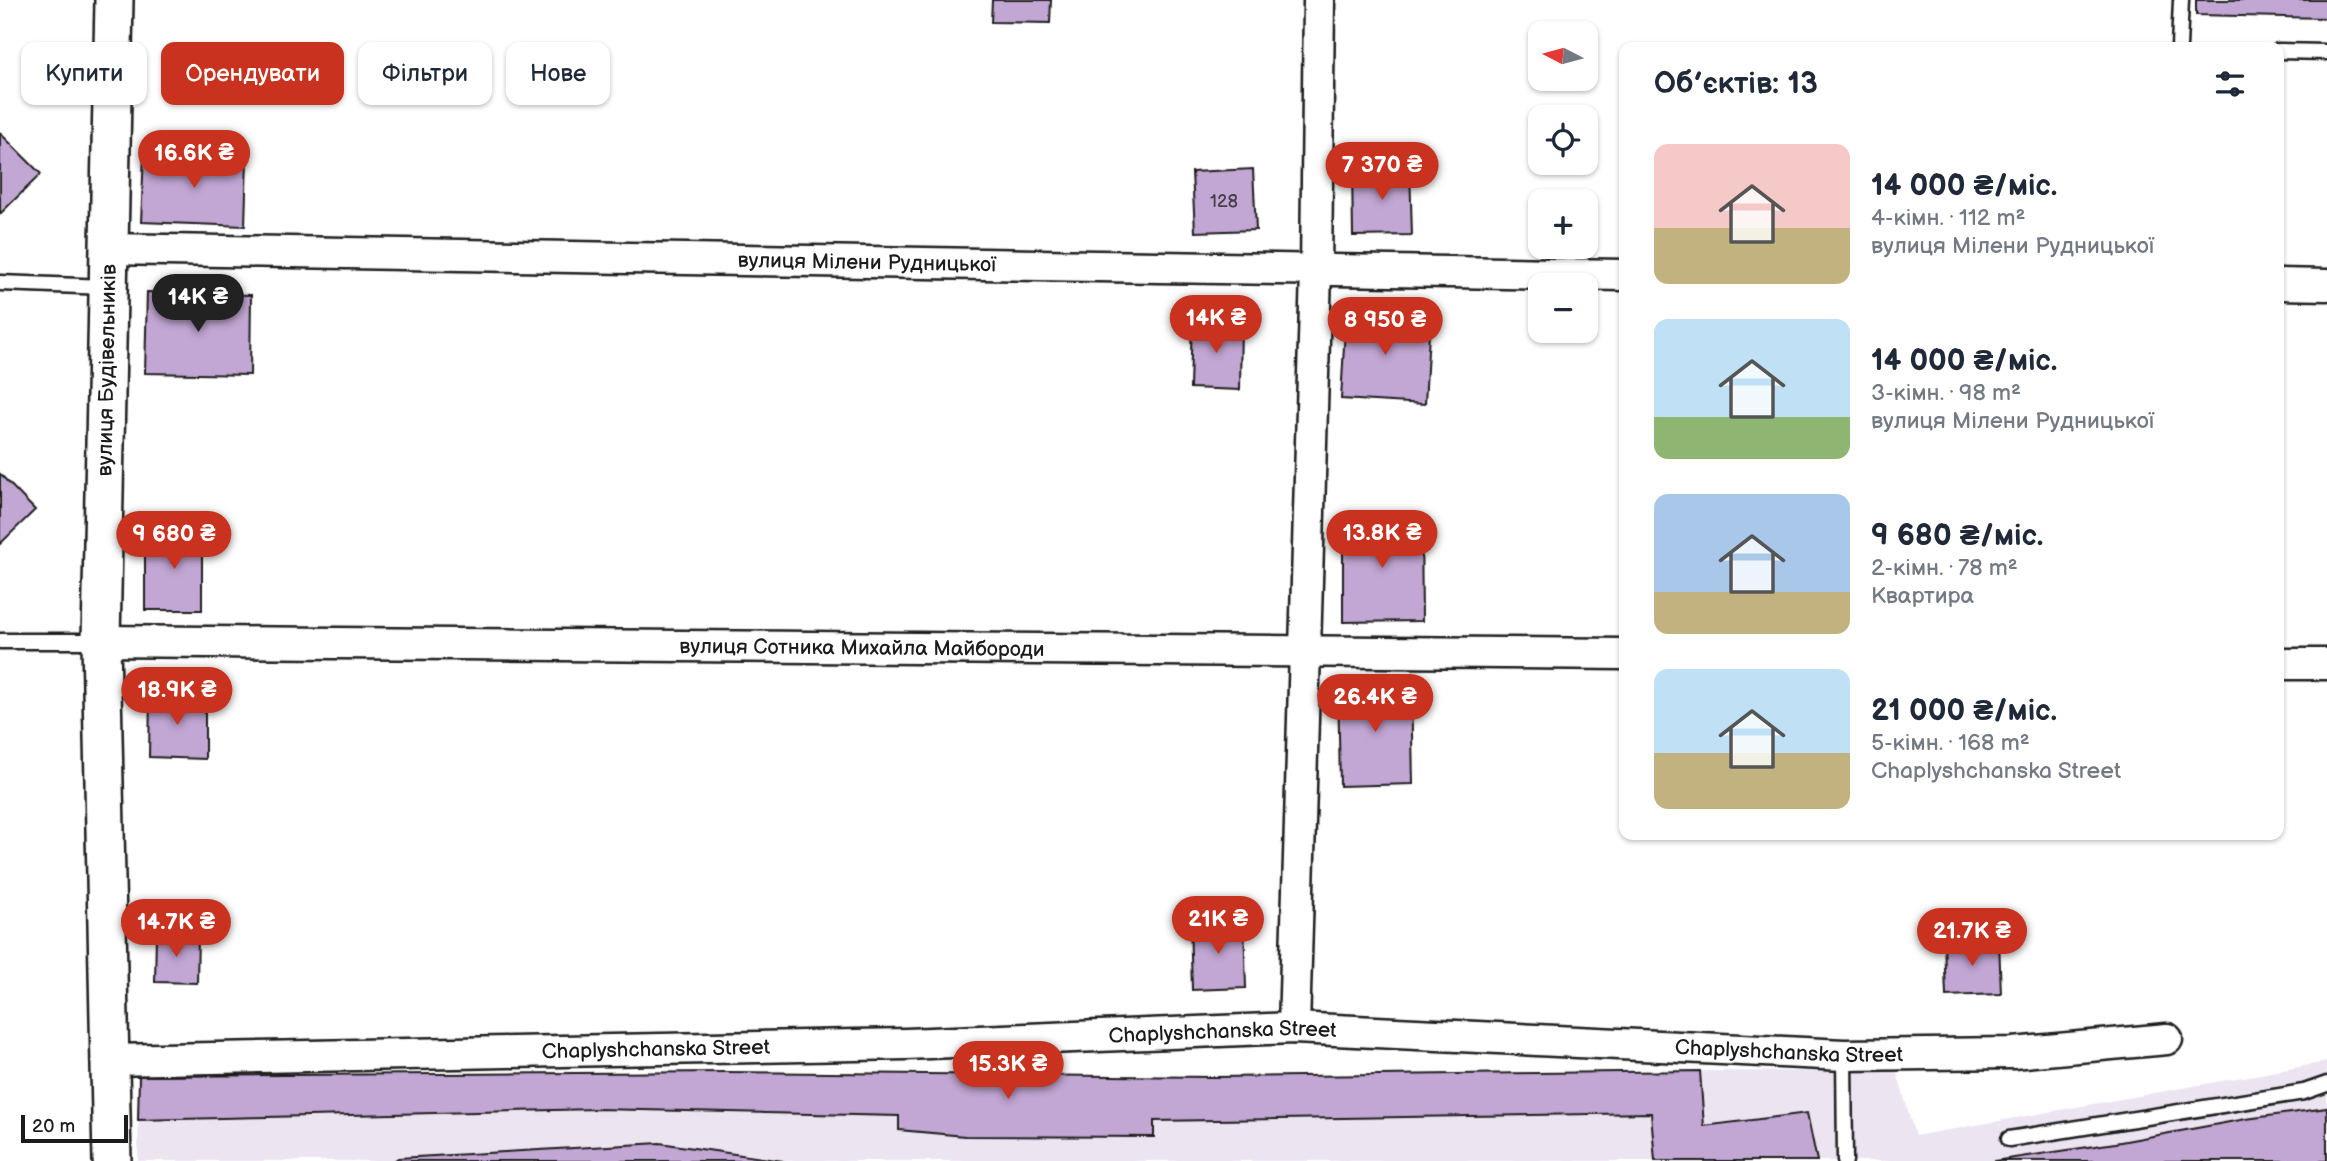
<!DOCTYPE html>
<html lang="uk">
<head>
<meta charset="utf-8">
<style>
  :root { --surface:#fff; --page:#f6f6f7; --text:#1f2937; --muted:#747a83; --accent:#c8321e }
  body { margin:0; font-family:"Balsamiq Sans",sans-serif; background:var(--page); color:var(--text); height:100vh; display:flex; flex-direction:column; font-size:26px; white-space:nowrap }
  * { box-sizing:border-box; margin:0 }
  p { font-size:23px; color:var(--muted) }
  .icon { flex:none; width:38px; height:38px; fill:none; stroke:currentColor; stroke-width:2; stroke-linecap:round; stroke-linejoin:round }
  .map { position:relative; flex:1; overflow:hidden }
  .details { position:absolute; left:1619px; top:42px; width:665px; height:798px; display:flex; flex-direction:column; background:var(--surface); border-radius:14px; box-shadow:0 2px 5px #0004 }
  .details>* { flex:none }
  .guide { position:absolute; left:21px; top:42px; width:665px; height:63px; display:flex; gap:14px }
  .needle { width:46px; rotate:276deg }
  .fabs { position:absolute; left:1528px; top:21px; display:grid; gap:14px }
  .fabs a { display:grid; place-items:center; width:70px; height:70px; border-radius:14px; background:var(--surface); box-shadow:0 2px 5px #0004; font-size:35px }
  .scale { position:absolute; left:21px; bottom:18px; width:107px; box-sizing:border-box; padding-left:7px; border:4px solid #1c1c1c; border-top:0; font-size:19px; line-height:24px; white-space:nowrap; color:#1c1c1c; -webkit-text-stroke:5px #fff; paint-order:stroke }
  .price { position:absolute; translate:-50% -60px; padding:0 16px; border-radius:24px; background:var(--accent); color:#fff; font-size:23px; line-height:46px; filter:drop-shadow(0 2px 4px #0008) }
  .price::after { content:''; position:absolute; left:50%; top:42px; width:21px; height:16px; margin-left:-10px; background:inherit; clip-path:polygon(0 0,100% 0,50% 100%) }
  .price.active { background:#222; color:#fff }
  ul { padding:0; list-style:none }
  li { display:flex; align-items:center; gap:21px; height:175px; padding:0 35px }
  li span { display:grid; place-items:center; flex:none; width:196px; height:140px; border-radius:14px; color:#555 }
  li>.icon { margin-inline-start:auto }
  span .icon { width:84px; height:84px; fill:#fffc; stroke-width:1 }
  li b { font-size:30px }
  h2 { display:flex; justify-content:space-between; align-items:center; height:84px; padding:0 35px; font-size:30px }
  .pill { padding:0 24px; border-radius:14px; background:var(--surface); box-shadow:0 2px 5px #0004; font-size:24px; line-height:63px }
  .pill.active { background:var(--accent); color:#fff }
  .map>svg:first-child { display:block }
  .built { fill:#ede4f2 }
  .building { fill:#c2a6d3; stroke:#1c1c1c; stroke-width:2 }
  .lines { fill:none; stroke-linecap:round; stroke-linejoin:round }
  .service-casing { stroke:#1c1c1c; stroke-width:19 }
  .minor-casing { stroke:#1c1c1c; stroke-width:35 }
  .tertiary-casing { stroke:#1c1c1c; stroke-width:42 }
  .service { stroke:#fff; stroke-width:14 }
  .minor { stroke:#fff; stroke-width:30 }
  .tertiary { stroke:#fff; stroke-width:37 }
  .labels { text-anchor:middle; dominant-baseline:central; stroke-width:6; stroke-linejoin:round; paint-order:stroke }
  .number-label { font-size:18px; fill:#463e4a }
  .street-label { font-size:21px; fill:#1c1c1c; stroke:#fff }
</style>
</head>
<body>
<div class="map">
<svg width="2327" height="1161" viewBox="0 0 2327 1161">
  <rect width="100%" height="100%" fill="#fff"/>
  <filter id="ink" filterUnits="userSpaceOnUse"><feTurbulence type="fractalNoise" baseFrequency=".0143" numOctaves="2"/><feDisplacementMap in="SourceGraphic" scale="14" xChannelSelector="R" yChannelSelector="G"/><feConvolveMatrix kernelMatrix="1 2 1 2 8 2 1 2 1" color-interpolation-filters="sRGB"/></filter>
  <g filter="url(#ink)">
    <polygon class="built" points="2327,1062 2327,1161 138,1161 139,1076 728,1072 1213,1077 1700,1071 1897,1072 1915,1136"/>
    <g class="building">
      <polygon points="992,0 1051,0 1050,23 991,22"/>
      <polygon points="2196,0 2327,0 2327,18 2196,15"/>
      <polygon points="0,133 41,174 0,214"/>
      <polygon points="144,154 247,158 245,226 141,222"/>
      <polygon points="1410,168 1412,235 1353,236 1352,169"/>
      <polygon points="1253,169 1256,230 1195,232 1192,172"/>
      <polygon points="147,292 251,295 250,375 145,373"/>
      <polygon points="1346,310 1430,316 1425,404 1341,399"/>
      <polygon points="1192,319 1241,321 1240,390 1190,388"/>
      <polygon points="0,474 35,510 0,544"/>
      <polygon points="1343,519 1421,519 1422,621 1343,622"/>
      <polygon points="202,531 202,610 145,610 145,532"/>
      <polygon points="1411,683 1413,784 1340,786 1338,684"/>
      <polygon points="150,696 205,697 205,759 149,757"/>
      <polygon points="1244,922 1246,988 1192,990 1190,923"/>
      <polygon points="156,934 198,936 197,983 155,982"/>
      <polygon points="1999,940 2001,994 1946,996 1944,942"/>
      <polygon points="1700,1071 1704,1126 1807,1113 1817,1161 1655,1161 1651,1113 1154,1121 1154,1137 965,1136 899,1130 899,1116 598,1109 138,1120 139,1076 728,1072 1213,1077"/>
      <polygon points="2327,1108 2327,1161 1994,1161 2115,1143 2246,1119"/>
      <polygon points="660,1143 783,1161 394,1161 398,1158"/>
    </g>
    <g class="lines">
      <g class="service-casing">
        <g id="service">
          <polyline points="2179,47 2181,0"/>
          <polyline points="2278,51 2327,52"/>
          <polyline points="0,283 107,287"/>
          <polyline points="0,641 100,641"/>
          <polyline points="1844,1055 1845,1161"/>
          <polyline points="2009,1139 2304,1092 2327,1084"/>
        </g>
      </g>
      <g class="minor-casing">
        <g id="minor">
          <path id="s1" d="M109,249L1624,275"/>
          <polyline points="2278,284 2327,285"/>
          <path id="s2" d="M101,641L1624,654"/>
          <polyline points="2278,664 2327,664"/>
          <polyline points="1294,1028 1316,271 1319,0"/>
          <path id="s3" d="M110,1060L906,1044L1294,1028L1844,1055L2013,1053L2167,1039"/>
        </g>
      </g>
      <g class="tertiary-casing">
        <g id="tertiary">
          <path id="s4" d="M112,1161L101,641L114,0"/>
        </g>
      </g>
      <use href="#service" class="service"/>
      <use href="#minor" class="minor"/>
      <use href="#tertiary" class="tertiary"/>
    </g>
  </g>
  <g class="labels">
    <g class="number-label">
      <text x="1224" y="201">128</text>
    </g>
    <g class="street-label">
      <text stroke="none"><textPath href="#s1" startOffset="758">вулиця Мілени Рудницької</textPath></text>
      <text stroke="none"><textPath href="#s4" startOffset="791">вулиця Будівельників</textPath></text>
      <text stroke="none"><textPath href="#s2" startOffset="761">вулиця Сотника Михайла Майбороди</textPath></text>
      <text stroke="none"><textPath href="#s3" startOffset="1113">Chaplyshchanska Street</textPath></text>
      <text stroke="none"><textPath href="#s3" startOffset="546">Chaplyshchanska Street</textPath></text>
      <text stroke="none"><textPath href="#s3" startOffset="1680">Chaplyshchanska Street</textPath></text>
    </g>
  </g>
</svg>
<div class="fabs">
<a><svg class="needle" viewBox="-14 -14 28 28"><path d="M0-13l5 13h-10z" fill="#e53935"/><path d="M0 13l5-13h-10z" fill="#747a83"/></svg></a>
<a><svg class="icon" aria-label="locate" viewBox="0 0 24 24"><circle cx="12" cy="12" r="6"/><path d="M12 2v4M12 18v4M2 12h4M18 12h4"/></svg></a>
<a>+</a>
<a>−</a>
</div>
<div class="scale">20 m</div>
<b class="price" style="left:194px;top:190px">16.6K ₴</b>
<b class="price" style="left:1382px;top:202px">7 370 ₴</b>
<b class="price active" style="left:198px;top:334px">14K ₴</b>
<b class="price" style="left:1216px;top:355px">14K ₴</b>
<b class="price" style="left:1385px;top:357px">8 950 ₴</b>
<b class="price" style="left:1382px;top:570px">13.8K ₴</b>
<b class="price" style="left:174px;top:571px">9 680 ₴</b>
<b class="price" style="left:177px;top:727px">18.9K ₴</b>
<b class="price" style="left:1375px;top:734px">26.4K ₴</b>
<b class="price" style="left:1218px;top:956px">21K ₴</b>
<b class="price" style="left:176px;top:959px">14.7K ₴</b>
<b class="price" style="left:1972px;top:968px">21.7K ₴</b>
<b class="price" style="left:1008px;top:1101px">15.3K ₴</b>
<div class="guide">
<a class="pill">Купити</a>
<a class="pill active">Орендувати</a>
<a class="pill">Фільтри</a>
<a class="pill">Нове</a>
</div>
<section class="details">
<h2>Об’єктів: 13<svg class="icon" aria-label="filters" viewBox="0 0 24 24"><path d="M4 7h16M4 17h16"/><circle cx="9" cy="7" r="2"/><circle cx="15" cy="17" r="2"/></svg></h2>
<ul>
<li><span style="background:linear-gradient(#f6c9c9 60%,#c2b280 0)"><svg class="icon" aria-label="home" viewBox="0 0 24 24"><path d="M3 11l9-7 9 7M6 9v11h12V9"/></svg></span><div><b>14 000 ₴/міс.</b><p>4-кімн. · 112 m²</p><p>вулиця Мілени Рудницької</p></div></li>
<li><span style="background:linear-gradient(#bfe0f5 70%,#8fb573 0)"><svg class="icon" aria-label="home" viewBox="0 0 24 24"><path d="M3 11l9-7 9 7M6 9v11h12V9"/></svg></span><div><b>14 000 ₴/міс.</b><p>3-кімн. · 98 m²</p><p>вулиця Мілени Рудницької</p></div></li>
<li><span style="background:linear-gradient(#a9c7e8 70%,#c2b280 0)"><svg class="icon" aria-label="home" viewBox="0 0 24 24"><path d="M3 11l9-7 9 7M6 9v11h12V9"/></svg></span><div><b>9 680 ₴/міс.</b><p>2-кімн. · 78 m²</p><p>Квартира</p></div></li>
<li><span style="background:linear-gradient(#bfe0f5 60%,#c2b280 0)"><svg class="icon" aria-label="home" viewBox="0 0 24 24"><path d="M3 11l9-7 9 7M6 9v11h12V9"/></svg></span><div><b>21 000 ₴/міс.</b><p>5-кімн. · 168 m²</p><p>Chaplyshchanska Street</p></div></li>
</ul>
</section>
</div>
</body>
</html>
